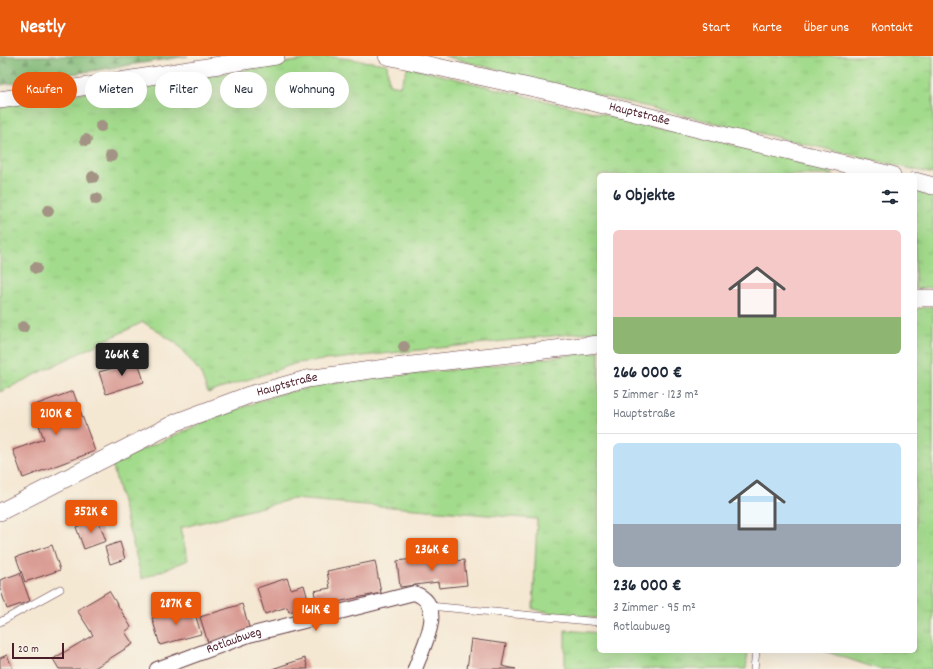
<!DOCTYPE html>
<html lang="de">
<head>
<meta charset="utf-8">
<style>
  :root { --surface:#fff; --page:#f6f6f7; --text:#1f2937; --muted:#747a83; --line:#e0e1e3; --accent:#ea580c }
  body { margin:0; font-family:Dekko,sans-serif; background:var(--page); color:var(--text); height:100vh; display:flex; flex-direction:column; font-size:15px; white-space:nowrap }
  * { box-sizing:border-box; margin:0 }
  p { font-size:13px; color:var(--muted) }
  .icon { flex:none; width:22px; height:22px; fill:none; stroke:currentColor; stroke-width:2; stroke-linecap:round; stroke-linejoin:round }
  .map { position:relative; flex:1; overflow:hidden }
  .panel { position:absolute; left:597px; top:117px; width:320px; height:480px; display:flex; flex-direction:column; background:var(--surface); border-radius:6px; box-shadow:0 4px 16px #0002 }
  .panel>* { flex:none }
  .top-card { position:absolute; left:12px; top:16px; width:380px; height:36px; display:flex; gap:8px }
  .scale { position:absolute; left:12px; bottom:10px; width:52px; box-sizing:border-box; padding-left:4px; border:2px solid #4a1f2b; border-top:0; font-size:11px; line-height:14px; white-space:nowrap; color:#4a1f2b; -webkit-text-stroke:3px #f7f3e8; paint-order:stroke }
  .price { position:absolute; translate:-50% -34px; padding:0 9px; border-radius:4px; background:var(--accent); color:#fff; font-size:13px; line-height:26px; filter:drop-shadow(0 1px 2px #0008) }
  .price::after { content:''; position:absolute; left:50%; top:24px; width:12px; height:9px; margin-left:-6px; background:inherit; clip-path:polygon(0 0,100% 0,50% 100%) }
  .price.on { background:#222; color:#fff }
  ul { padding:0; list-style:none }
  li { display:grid; align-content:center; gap:8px; height:212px; padding:0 16px }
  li+li { border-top:1px solid var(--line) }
  li span { display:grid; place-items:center; height:124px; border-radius:6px; color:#555 }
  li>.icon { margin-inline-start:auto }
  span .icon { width:72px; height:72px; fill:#fffc; stroke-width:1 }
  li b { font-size:17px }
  h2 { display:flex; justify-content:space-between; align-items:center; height:48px; padding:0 16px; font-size:17px }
  .tag { padding:0 14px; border-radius:18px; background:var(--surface); box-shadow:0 4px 16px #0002; font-size:14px; line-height:36px }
  .tag.on { background:var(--accent); color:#fff }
  header { display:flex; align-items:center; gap:24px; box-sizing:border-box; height:56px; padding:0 20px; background:var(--accent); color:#fff }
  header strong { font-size:19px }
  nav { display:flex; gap:22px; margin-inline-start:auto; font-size:14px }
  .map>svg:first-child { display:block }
  .grass { fill:url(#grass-tufts); stroke:#767d5c }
  .forest { fill:url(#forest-firs); stroke:#666d52 }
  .building { fill:#da9d95 }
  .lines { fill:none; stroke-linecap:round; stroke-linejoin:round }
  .service-casing { stroke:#643d44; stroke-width:8 }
  .minor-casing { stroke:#643d44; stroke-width:16 }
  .tertiary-casing { stroke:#643d44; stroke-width:18 }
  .service { stroke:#fff; stroke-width:7 }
  .minor { stroke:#fff; stroke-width:14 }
  .tertiary { stroke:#fff; stroke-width:17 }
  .tree { fill:#a39384 }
  .labels { text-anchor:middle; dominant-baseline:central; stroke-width:3.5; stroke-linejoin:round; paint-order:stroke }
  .street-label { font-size:13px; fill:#4a1f2b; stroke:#f7f3e8 }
</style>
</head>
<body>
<header>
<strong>Nestly</strong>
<nav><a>Start</a><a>Karte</a><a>Über uns</a><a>Kontakt</a></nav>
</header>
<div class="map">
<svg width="933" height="613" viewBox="0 0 933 613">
  <defs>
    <pattern id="grass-tufts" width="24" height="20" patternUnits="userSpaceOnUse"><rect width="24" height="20" fill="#a3db8c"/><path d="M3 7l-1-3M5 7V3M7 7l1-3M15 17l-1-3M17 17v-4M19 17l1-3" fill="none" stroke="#8ebc79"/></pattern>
    <pattern id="forest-firs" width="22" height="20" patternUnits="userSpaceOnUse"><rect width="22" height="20" fill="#82bb78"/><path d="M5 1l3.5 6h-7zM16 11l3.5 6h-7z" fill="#6c9763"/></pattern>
  </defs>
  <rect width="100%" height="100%" fill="#f7f3e8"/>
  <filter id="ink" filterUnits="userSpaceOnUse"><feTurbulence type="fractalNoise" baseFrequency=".025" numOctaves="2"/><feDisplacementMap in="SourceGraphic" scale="8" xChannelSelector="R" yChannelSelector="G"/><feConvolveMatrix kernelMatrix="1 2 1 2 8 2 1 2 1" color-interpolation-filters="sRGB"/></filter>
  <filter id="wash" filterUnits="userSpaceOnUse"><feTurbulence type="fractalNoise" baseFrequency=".012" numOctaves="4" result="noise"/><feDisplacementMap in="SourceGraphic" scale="16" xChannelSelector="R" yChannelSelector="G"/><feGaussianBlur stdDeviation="0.9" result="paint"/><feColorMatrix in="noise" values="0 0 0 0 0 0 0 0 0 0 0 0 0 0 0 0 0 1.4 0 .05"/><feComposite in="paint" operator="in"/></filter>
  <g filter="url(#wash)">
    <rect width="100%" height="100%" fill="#f5e8d3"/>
    <g class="grass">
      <polygon points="326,0 387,8 389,28 400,30 408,11 554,47 820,109 834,119 599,119 599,275 297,307 208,337 200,316 176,287 143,266 0,336 0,48 214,19"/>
      <polygon points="444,0 933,0 933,118 550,28"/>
      <polygon points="915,133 933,138 933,231 915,233"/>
      <polygon points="933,250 933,613 879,613 824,595 915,595 915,253"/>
      <polygon points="599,295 599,562 566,560 533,553 537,463 293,443 180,472 188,504 142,523 112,407 216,361 279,338 329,327 504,308"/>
      <polygon points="565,574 599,577 599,595 748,595 746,613 565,613"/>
    </g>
    <polygon class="forest" points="0,0 188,0 0,29"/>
    <g id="blocks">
      <g class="building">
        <polygon points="138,305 144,326 106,338 99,316"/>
        <polygon points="73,335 95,395 23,422 13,394 44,383 32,350"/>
        <polygon points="98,463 106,485 84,493 76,471"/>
        <polygon points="120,486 125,503 110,508 105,491"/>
        <polygon points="52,489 60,514 25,526 16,501"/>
        <polygon points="437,500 438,507 464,504 467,529 439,532 438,526 400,531 397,505"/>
        <polygon points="375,505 381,537 317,550 314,535 330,532 327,515"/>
        <polygon points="20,517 30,545 7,553 0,532 0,524"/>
        <polygon points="287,522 291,533 304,529 310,550 289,556 287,551 265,558 257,532"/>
        <polygon points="109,535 131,571 125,576 133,588 93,613 59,613 53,603 93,579 77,554"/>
        <polygon points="242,548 250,574 208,587 200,561"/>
        <polygon points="193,551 201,578 160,589 152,562"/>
        <polygon points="471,583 506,588 502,610 516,613 467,613"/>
        <polygon points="7,599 13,613 0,613 0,602"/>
        <polygon points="305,602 308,613 272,613"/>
      </g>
    </g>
  </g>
  <g filter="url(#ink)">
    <use href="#blocks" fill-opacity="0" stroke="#643d44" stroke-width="1"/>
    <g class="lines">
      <g class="service-casing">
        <g id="service">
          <polyline points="429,550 599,566"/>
          <polyline points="0,566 60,533"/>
          <polyline points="754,613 756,595"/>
        </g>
      </g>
      <g class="minor-casing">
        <g id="minor">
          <path id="s1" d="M157,613L249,579L414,537C448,549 423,590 415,613"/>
        </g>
      </g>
      <g class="tertiary-casing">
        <g id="tertiary">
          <path id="s2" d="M387,0L552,36L730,81L892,119"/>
          <polyline points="0,44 276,0"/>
          <polyline points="915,125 933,130"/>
          <polyline points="915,242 933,242"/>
          <path id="s3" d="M0,456L177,366L249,339L275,332L307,323L385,312L599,288"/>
        </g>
      </g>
      <use href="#service" class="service"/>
      <use href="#minor" class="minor"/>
      <use href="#tertiary" class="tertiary"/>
    </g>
    <g class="tree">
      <circle cx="101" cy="70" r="6"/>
      <circle cx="86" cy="84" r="6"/>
      <circle cx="111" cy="100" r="6"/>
      <circle cx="93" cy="121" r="6"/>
      <circle cx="96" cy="143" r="6"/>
      <circle cx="48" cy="155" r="6"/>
      <circle cx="36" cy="212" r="6"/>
      <circle cx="23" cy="271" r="6"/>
      <circle cx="404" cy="291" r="6"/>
    </g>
  </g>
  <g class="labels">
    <g class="street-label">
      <text stroke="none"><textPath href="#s2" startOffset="259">Hauptstraße</textPath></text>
      <text stroke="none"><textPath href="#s3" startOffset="315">Hauptstraße</textPath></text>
      <text stroke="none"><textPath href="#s1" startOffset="82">Rotlaubweg</textPath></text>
    </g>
  </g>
</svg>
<div class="scale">20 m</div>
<b class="price on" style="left:122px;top:321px">266K €</b>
<b class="price" style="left:56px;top:380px">210K €</b>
<b class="price" style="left:91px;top:478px">352K €</b>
<b class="price" style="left:432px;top:516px">236K €</b>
<b class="price" style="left:176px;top:570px">287K €</b>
<b class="price" style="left:316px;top:576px">161K €</b>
<div class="top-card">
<a class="tag on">Kaufen</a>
<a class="tag">Mieten</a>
<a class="tag">Filter</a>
<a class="tag">Neu</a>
<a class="tag">Wohnung</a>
</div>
<section class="panel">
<h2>6 Objekte<svg class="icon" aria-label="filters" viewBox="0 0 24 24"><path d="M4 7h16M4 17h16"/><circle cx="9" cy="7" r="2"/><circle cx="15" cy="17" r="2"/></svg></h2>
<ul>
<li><span style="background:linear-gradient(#f6c9c9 70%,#8fb573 0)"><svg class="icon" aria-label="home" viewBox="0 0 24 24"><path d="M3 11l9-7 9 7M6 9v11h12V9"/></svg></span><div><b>266 000 €</b><p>5 Zimmer · 123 m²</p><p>Hauptstraße</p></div></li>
<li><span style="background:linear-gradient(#bfe0f5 65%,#9aa5b1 0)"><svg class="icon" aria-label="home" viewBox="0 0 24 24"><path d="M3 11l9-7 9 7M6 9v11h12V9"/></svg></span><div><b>236 000 €</b><p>3 Zimmer · 95 m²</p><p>Rotlaubweg</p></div></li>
</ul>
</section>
</div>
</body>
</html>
